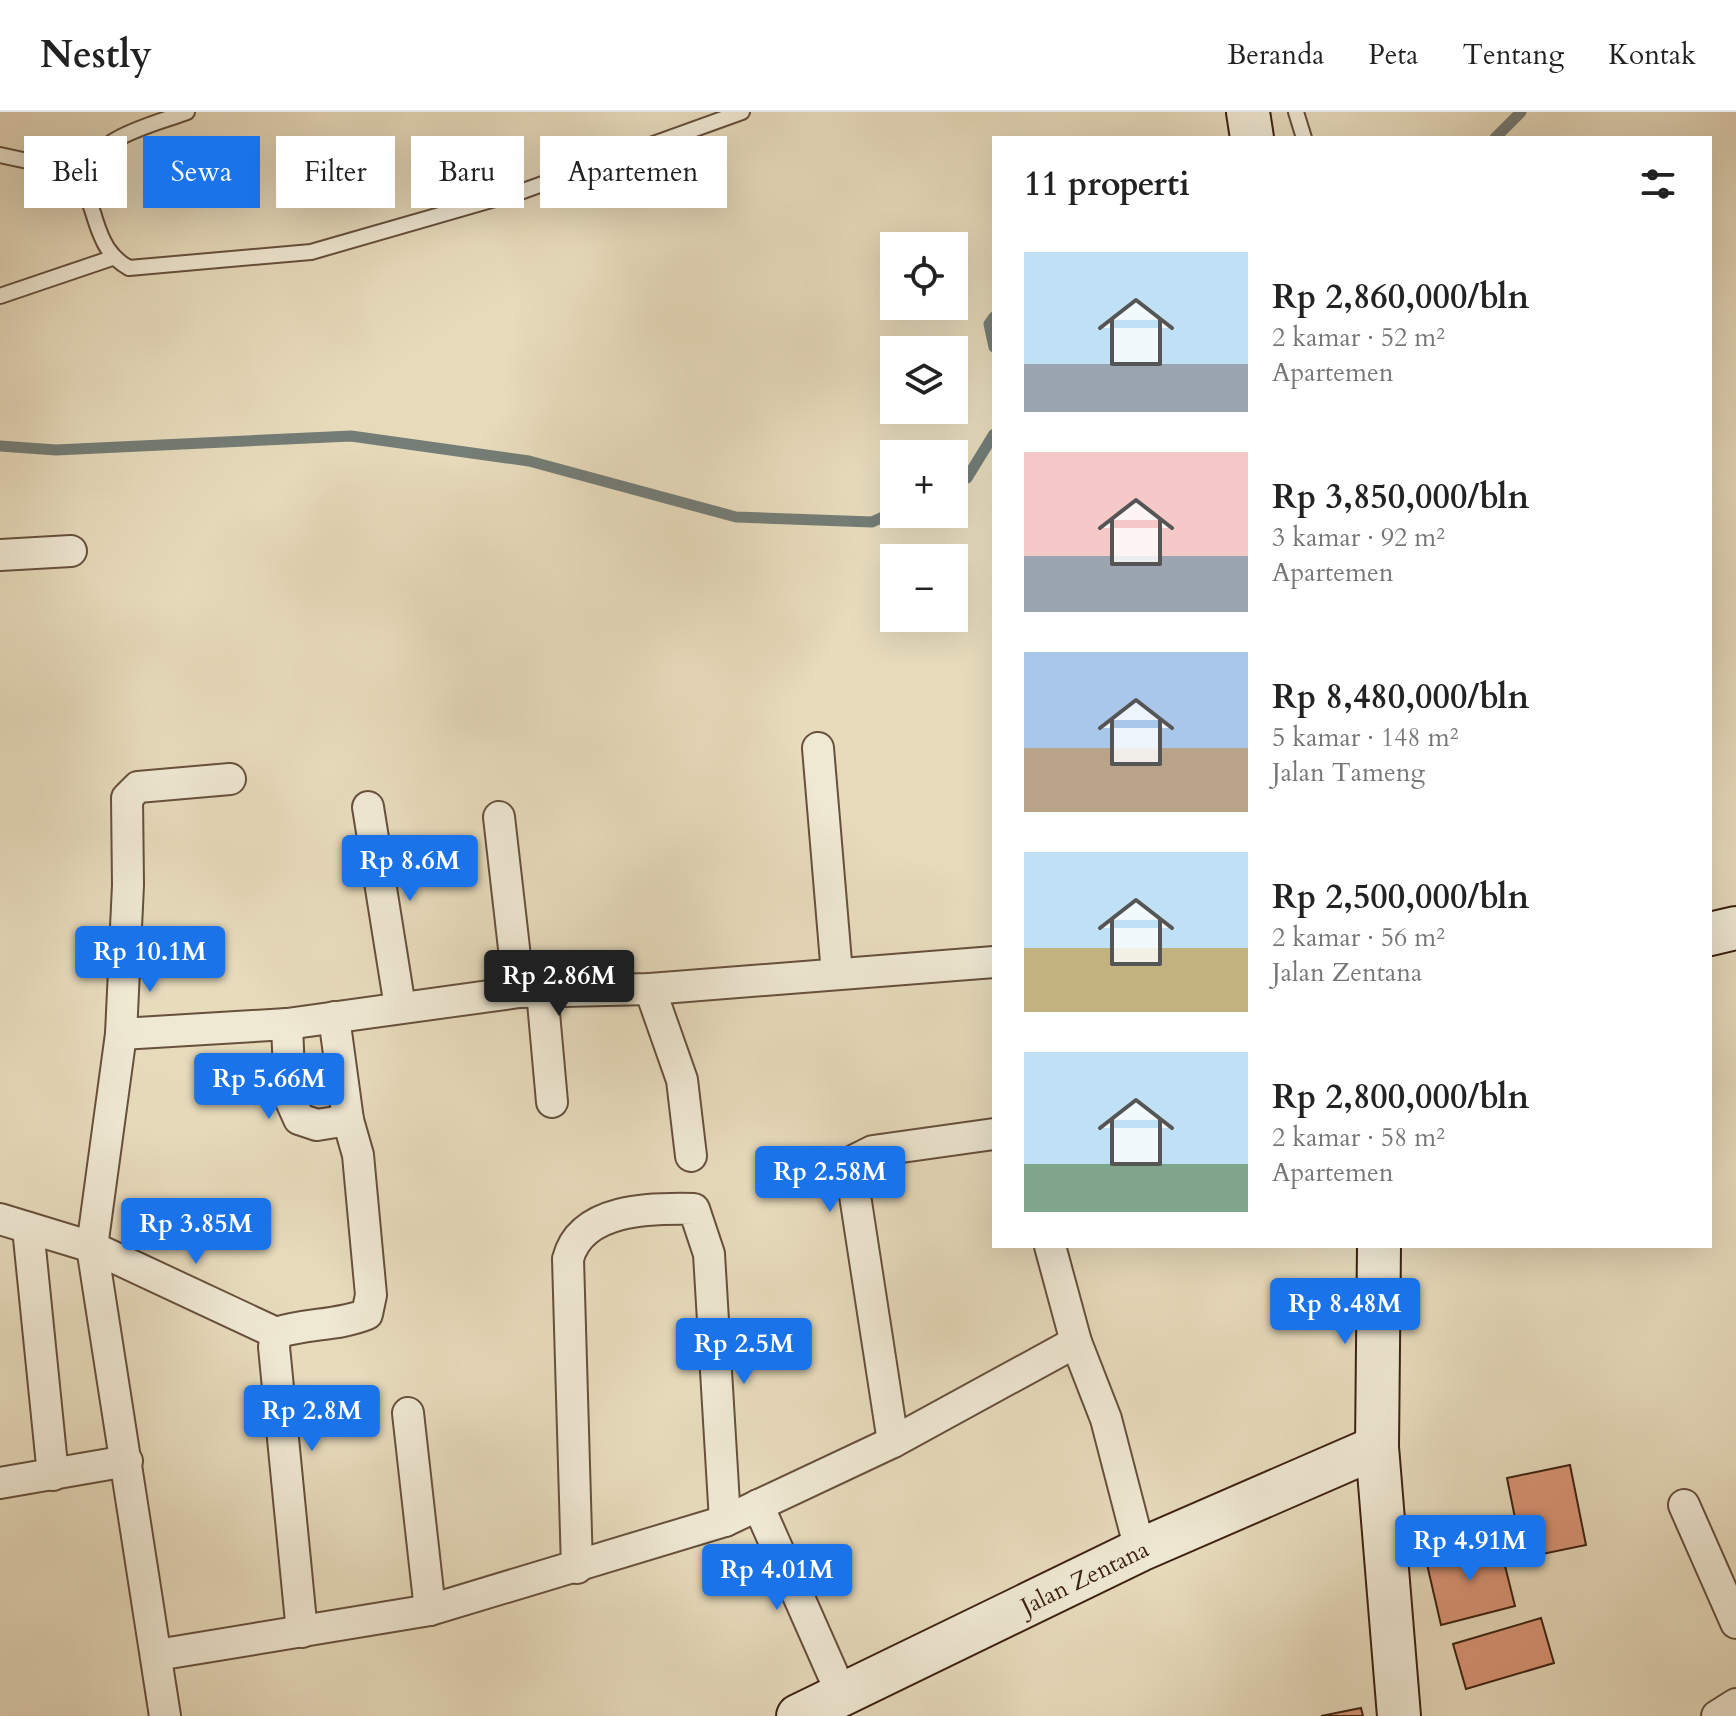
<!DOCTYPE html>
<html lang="id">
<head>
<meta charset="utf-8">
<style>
  :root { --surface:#fff; --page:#f6f6f6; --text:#222; --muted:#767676; --line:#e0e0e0; --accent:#1a73e8 }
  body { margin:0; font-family:Cardo,serif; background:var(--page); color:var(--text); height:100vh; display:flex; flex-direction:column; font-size:30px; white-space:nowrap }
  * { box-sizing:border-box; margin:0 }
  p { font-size:26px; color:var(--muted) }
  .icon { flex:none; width:44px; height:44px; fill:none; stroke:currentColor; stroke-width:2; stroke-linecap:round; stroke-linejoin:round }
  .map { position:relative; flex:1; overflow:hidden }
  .panel { position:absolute; left:992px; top:24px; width:720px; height:1112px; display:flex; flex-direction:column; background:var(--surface); border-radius:0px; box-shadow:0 8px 32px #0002 }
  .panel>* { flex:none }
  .top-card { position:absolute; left:24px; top:24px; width:760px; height:72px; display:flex; gap:16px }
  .tools { position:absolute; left:880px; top:120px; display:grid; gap:16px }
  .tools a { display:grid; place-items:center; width:88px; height:88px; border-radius:0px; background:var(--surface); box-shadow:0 8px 32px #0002; font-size:40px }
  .price { position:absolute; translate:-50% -68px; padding:0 18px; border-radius:8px; background:var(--accent); color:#fff; font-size:26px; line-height:52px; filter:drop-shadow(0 2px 4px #0008) }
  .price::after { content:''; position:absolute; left:50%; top:48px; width:24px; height:18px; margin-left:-12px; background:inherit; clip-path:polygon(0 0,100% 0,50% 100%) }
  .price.selected { background:#222; color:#fff }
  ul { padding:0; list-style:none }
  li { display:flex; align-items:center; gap:24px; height:200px; padding:0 32px }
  li span { display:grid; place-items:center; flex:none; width:224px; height:160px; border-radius:0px; color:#555 }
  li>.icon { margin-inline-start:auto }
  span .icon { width:96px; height:96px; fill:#fffc; stroke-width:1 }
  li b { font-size:34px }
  h2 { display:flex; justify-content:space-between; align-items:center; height:96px; padding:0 32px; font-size:34px }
  .chip { padding:0 28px; border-radius:0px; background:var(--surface); box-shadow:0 8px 32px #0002; font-size:28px; line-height:72px }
  .chip.selected { background:var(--accent); color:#fff }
  header { display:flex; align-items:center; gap:48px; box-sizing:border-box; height:112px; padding:0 40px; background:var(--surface); border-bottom:2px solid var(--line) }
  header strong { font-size:38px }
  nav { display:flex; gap:44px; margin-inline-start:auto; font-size:28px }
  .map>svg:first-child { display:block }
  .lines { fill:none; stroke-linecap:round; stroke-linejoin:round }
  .stream { stroke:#747d76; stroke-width:11 }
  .building { fill:#da9576; stroke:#3c2211; stroke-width:2 }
  .lane-casing { stroke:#67503c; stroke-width:18 }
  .street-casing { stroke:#67503c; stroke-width:34 }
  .secondary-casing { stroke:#3c2211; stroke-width:46 }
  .lane { stroke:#efe8d3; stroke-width:14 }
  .street { stroke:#efe8d3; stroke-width:30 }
  .secondary { stroke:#efe8d3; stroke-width:42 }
  .labels { text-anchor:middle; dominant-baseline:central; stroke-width:6; stroke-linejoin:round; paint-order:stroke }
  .street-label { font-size:24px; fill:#3c2211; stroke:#efe8d3 }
</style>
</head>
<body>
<header>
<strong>Nestly</strong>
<nav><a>Beranda</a><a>Peta</a><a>Tentang</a><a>Kontak</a></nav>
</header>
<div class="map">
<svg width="1736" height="1604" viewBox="0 0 1736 1604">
  <rect width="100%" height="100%" fill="#e7dbbc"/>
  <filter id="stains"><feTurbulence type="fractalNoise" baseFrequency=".0025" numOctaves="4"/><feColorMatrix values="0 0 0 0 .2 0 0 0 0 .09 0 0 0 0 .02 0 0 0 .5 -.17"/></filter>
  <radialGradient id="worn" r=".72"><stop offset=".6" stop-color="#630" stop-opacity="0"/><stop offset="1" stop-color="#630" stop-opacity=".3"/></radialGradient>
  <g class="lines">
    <g class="stream">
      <polyline points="1495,26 1521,0"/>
      <polyline points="994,205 989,212 994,235"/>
      <polyline points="0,334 56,338 351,324 529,349 736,405 872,410 894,400"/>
      <polyline points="954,372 967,366 994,322"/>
    </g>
  </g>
  <g class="building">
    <polygon points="1570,1353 1586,1433 1523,1446 1507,1366"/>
    <polygon points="1499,1430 1515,1494 1441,1513 1426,1448"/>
    <polygon points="1541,1506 1554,1551 1466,1577 1453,1532"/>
    <polygon points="1361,1596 1363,1604 1321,1604"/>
  </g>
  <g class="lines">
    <g class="lane-casing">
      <g id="lane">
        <path d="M187,0C153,13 87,26 85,70C85,81 92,96 95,107C102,129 109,145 129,156L311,140L523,79L742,0"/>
        <polyline points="1296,0 1304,26"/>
        <polyline points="0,43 37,51 91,46"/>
        <polyline points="0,184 112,146"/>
      </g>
    </g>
    <g class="street-casing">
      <g id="street">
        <polyline points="0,443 71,439"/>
        <polyline points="818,636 837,862"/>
        <polyline points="368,695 400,895"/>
        <polyline points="499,705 519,880"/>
        <polyline points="650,877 682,968 691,1044"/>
        <polyline points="542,879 552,990"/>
        <polyline points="287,912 290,987 299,1007 317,1013 348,1008"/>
        <polyline points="121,922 287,912 519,880 650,877 994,850"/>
        <polyline points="0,1107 92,1135 276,1221"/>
        <polyline points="28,1116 53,1363"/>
        <polyline points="1076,1230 1106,1307 1140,1438"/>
        <polyline points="408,1301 430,1498"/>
        <polyline points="893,1330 852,1064 855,1048 873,1039 994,1022"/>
        <polyline points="0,1371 127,1349"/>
        <polyline points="758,1393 843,1585"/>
        <polyline points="1684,1393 1736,1511"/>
        <path d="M577,1456L568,1147C581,1096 651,1096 694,1097L709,1142L725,1409"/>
        <path d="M302,1520L274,1235L276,1221C306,1211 338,1214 367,1202L371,1183L358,1043L348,1008L334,905"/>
        <polyline points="157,1543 430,1498 725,1409 893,1330 1076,1230 1050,1134"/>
        <polyline points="165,1604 92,1135 121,922 128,773 127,686 138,675 230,667"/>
        <polyline points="1717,1604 1736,1592"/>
      </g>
    </g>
    <g class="secondary-casing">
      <g id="secondary">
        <polyline points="1248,0 1252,26"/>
        <polyline points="1710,822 1736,816"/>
        <polyline points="1379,1134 1377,1335 1399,1604"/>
        <polyline points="798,1604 1140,1438 1377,1335"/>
      </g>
    </g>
    <use href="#lane" class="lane"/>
    <use href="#street" class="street"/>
    <use href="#secondary" class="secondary"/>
  </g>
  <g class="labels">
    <g class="street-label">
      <text transform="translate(1085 1466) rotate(-26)">Jalan Zentana</text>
    </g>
  </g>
  <rect width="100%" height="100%" filter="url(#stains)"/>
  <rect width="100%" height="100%" fill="url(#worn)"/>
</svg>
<div class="tools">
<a><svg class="icon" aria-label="locate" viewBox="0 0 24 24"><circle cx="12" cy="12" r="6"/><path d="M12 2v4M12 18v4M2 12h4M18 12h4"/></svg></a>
<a><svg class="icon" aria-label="layers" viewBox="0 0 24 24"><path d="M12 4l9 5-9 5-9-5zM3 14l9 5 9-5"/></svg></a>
<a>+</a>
<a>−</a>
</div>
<b class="price" style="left:410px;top:791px">Rp 8.6M</b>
<b class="price" style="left:150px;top:882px">Rp 10.1M</b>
<b class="price selected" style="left:559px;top:906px">Rp 2.86M</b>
<b class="price" style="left:269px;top:1009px">Rp 5.66M</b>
<b class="price" style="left:830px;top:1102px">Rp 2.58M</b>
<b class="price" style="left:196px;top:1154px">Rp 3.85M</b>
<b class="price" style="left:1345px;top:1234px">Rp 8.48M</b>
<b class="price" style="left:744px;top:1274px">Rp 2.5M</b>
<b class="price" style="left:312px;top:1341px">Rp 2.8M</b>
<b class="price" style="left:1470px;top:1471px">Rp 4.91M</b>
<b class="price" style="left:777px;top:1500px">Rp 4.01M</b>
<div class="top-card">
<a class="chip">Beli</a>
<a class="chip selected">Sewa</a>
<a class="chip">Filter</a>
<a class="chip">Baru</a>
<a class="chip">Apartemen</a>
</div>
<section class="panel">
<h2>11 properti<svg class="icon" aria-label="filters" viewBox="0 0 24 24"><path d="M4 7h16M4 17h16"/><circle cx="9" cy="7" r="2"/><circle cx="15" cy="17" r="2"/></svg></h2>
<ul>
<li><span style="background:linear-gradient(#bfe0f5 70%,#9aa5b1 0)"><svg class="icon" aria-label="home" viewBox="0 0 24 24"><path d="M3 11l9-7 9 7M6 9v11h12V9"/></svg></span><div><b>Rp 2,860,000/bln</b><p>2 kamar · 52 m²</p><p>Apartemen</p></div></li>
<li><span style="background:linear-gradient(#f6c9c9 65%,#9aa5b1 0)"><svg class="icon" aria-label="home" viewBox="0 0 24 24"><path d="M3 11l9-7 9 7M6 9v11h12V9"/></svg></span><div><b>Rp 3,850,000/bln</b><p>3 kamar · 92 m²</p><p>Apartemen</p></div></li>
<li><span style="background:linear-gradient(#a9c7e8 60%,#b9a48a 0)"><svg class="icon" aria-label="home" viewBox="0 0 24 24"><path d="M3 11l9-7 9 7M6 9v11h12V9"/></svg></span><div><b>Rp 8,480,000/bln</b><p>5 kamar · 148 m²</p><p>Jalan Tameng</p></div></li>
<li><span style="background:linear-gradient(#bfe0f5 60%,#c2b280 0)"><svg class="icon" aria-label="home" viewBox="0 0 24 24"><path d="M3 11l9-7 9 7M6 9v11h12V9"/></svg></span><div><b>Rp 2,500,000/bln</b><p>2 kamar · 56 m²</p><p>Jalan Zentana</p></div></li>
<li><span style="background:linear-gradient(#bfe0f5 70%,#7fa58c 0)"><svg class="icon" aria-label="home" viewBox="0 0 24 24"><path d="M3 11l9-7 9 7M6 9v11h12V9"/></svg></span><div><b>Rp 2,800,000/bln</b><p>2 kamar · 58 m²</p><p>Apartemen</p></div></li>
</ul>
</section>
</div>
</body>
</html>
